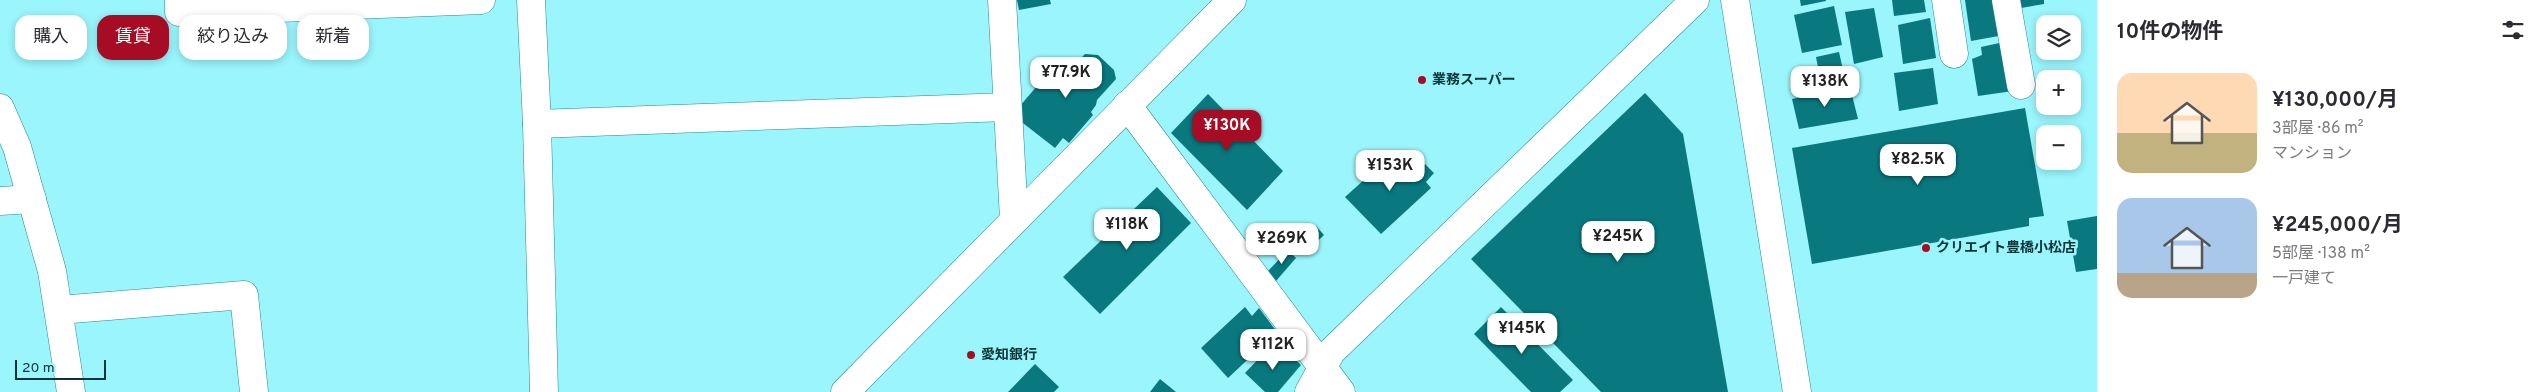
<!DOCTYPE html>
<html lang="ja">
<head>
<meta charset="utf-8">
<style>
  :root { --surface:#fff; --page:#f2f2f3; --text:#2b2b33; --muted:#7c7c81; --accent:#a60d25 }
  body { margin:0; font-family:Overpass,"Noto Sans JP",sans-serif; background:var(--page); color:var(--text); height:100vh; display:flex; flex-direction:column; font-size:19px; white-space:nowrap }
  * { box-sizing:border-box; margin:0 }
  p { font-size:16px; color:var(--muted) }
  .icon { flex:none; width:28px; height:28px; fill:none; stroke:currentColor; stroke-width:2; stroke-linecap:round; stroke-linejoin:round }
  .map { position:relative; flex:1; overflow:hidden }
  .drawer { display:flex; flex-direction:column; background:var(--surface); width:450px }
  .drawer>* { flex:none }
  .guide { position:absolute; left:15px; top:15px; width:475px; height:45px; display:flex; gap:10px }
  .tools { position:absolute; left:2036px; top:15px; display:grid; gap:10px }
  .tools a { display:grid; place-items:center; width:45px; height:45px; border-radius:10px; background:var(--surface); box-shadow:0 2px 8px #0003; font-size:25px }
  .scale { position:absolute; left:15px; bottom:12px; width:91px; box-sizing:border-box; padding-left:5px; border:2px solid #0a3336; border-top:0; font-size:14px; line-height:18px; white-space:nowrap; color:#0a3336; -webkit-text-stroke:4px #9af5fc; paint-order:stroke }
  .price { position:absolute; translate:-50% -42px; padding:0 11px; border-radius:10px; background:#fff; color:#222; font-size:16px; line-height:32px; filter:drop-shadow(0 1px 2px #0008) }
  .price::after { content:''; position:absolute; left:50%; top:30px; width:15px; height:11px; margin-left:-8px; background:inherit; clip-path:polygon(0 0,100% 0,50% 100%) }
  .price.current { background:var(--accent); color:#fff }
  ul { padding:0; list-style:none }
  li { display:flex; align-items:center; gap:15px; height:125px; padding:0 20px }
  li span { display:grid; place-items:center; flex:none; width:140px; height:100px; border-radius:15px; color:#555 }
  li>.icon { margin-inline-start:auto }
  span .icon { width:60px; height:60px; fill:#fffc; stroke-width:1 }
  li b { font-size:21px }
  h2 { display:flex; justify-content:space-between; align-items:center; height:60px; padding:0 20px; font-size:21px }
  .chip { padding:0 18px; border-radius:15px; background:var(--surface); box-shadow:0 2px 8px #0003; font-size:18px; line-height:45px }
  .chip.current { background:var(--accent); color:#fff }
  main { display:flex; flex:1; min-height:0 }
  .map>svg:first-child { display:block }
  .building { fill:#09787f }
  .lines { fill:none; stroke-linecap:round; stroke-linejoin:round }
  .minor-casing { stroke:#288990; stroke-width:29 }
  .tertiary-casing { stroke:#288990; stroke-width:29 }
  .minor { stroke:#fff; stroke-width:28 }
  .tertiary { stroke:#fff; stroke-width:28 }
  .poi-dot { fill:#a60d25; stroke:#9af5fc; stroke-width:2 }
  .labels { text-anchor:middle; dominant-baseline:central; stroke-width:5; stroke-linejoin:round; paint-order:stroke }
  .poi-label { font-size:14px; font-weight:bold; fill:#0a3336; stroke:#9af5fc; text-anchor:start }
</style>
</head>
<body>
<main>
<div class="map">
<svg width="2097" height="392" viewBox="0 0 2097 392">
  <rect width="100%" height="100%" fill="#9af5fc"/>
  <g class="building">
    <polygon points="1017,0 1050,0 1051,4 1019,10"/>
    <polygon points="1800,0 1826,0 1826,1 1801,6"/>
    <polygon points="1892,0 1924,0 1926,12 1894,16"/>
    <polygon points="1965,0 1998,0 2004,35 1971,41"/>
    <polygon points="2020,0 2044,0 2044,4 2021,8"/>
    <polygon points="1834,6 1842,45 1802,53 1794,15"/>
    <polygon points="1874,8 1883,57 1854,64 1845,12"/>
    <polygon points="1930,18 1936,58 1903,64 1898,25"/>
    <polygon points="2004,42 2013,91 1978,96 1972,59 1982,55 1981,47"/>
    <polygon points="1839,52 1846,83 1822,88 1816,57"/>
    <polygon points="1085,54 1098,55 1114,70 1116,79 1097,100 1096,105 1091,112 1093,115 1069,143 1063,138 1055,148 1019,120 1019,107 1055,65 1066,74"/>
    <polygon points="1933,68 1938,104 1899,111 1894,73"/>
    <polygon points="1850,87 1858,119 1799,129 1792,99"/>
    <polygon points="1645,93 1683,134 1728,392 1601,392 1471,259"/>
    <polygon points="1208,94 1283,171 1247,210 1171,133"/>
    <polygon points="2025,108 2044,216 2029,218 2029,226 1812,264 1792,148"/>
    <polygon points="1395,152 1416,174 1425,164 1434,173 1426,182 1431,188 1381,234 1345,197"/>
    <polygon points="1157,187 1191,223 1100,314 1063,277"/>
    <polygon points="2097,216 2097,269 2076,272 2067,221"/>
    <polygon points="1316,226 1324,235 1303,255 1294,247"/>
    <polygon points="1288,250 1296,258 1276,281 1268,271"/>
    <polygon points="1245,307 1252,316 1259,308 1277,332 1228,378 1201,348"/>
    <polygon points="1501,307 1573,380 1560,392 1531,392 1474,334"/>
    <polygon points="1267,350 1277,359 1287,351 1301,365 1278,392 1265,392 1245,373"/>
    <polygon points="1035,364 1059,387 1054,392 1008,392"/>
    <polygon points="1160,379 1176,392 1150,392"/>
  </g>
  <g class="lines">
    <g class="minor-casing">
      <g id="minor">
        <polyline points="179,0 179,12 481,0"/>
        <polyline points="531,0 537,124 544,392"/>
        <polyline points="1002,0 1014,219"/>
        <polyline points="1735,0 1797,392"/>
        <polyline points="1946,0 1954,54"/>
        <polyline points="2006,0 2021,85"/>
        <polyline points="1127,105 1341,392"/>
        <polyline points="0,108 17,147 52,271 71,392"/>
        <polyline points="537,124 1007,107"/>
        <polyline points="0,201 32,199"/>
        <polyline points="59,310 244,295 254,392"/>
        <polyline points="1309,392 1331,352 1695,0"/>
      </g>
    </g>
    <g class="tertiary-casing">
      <polyline id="tertiary" points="845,392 1232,0"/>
    </g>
    <use href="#minor" class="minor"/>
    <use href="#tertiary" class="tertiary"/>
  </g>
  <g class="poi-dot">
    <circle cx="1422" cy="80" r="5"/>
    <circle cx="1926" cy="248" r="5"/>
    <circle cx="971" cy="355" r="5"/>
  </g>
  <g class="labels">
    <g class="poi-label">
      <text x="1432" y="80">業務スーパー</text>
      <text x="1936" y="248">クリエイト豊橋小松店</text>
      <text x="981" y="355">愛知銀行</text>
    </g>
  </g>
</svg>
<div class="tools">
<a><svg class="icon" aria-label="layers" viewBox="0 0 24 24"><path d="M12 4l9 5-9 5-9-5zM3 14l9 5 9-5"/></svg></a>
<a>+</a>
<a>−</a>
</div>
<div class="scale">20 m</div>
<b class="price" style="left:1066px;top:99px">¥77.9K</b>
<b class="price" style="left:1825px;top:108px">¥138K</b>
<b class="price current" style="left:1227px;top:152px">¥130K</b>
<b class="price" style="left:1918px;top:186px">¥82.5K</b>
<b class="price" style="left:1390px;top:192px">¥153K</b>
<b class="price" style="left:1127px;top:251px">¥118K</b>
<b class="price" style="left:1618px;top:263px">¥245K</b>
<b class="price" style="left:1282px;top:265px">¥269K</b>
<b class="price" style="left:1522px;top:355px">¥145K</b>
<b class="price" style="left:1273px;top:371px">¥112K</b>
<div class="guide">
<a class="chip">購入</a>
<a class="chip current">賃貸</a>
<a class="chip">絞り込み</a>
<a class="chip">新着</a>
</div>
</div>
<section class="drawer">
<h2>10件の物件<svg class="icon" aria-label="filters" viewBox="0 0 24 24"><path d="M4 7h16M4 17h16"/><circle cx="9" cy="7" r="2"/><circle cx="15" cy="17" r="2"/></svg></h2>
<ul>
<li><span style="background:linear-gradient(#ffd9b3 60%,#c2b280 0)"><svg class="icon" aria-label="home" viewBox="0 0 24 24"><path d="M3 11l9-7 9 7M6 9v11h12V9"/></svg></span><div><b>¥130,000/月</b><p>3部屋 · 86 m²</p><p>マンション</p></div></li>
<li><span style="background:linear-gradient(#a9c7e8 75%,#b9a48a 0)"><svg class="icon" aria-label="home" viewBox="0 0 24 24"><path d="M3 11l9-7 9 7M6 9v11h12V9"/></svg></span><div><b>¥245,000/月</b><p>5部屋 · 138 m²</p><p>一戸建て</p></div></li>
</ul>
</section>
</main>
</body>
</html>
